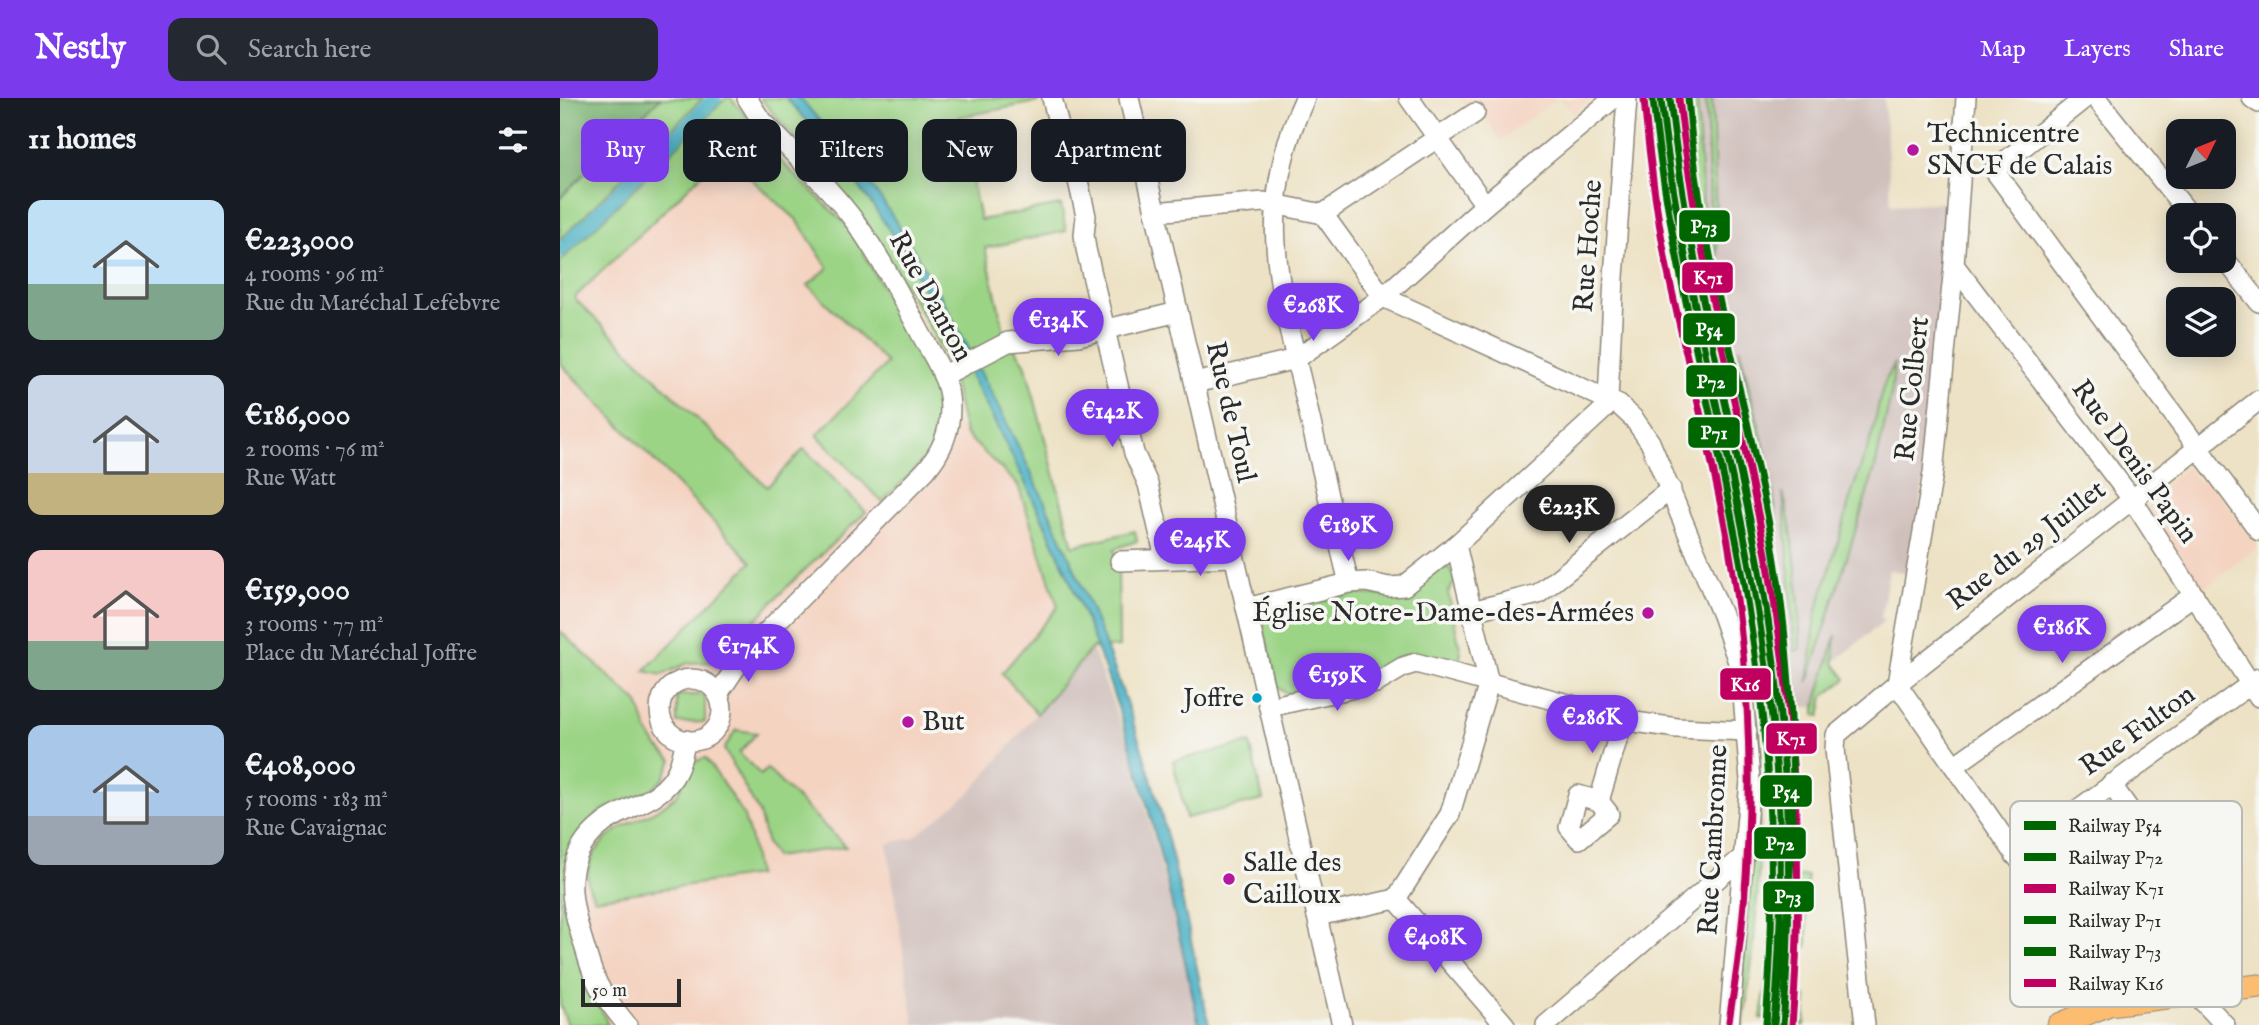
<!DOCTYPE html>
<html lang="en">
<head>
<meta charset="utf-8">
<style>
  :root { --surface:#171b24; --page:#242831; --text:#f1f3f6; --muted:#9ea1a6; --accent:#7c3aed }
  body { margin:0; font-family:"IM FELL English",serif; background:var(--page); color:var(--text); height:100vh; display:flex; flex-direction:column; font-size:26px; white-space:nowrap }
  * { box-sizing:border-box; margin:0 }
  p { font-size:23px; color:var(--muted) }
  .icon { flex:none; width:38px; height:38px; fill:none; stroke:currentColor; stroke-width:2; stroke-linecap:round; stroke-linejoin:round }
  .map { position:relative; flex:1; overflow:hidden }
  .panel { display:flex; flex-direction:column; background:var(--surface); width:560px }
  .panel>* { flex:none }
  .hud { position:absolute; left:21px; top:21px; width:665px; height:63px; display:flex; gap:14px }
  .needle { width:46px; rotate:47deg }
  .tools { position:absolute; left:1606px; top:21px; display:grid; gap:14px }
  .tools a { display:grid; place-items:center; width:70px; height:70px; border-radius:14px; background:var(--surface); box-shadow:0 4px 18px #0003; font-size:35px }
  .scale { position:absolute; left:21px; bottom:18px; width:100px; box-sizing:border-box; padding-left:7px; border:4px solid #2b2b2b; border-top:0; font-size:19px; line-height:24px; white-space:nowrap; color:#2b2b2b; -webkit-text-stroke:5px #f6f6f2; paint-order:stroke }
  .price { position:absolute; translate:-50% -60px; padding:0 16px; border-radius:24px; background:var(--accent); color:#fff; font-size:23px; line-height:46px; filter:drop-shadow(0 2px 4px #0008) }
  .price::after { content:''; position:absolute; left:50%; top:42px; width:21px; height:16px; margin-left:-10px; background:inherit; clip-path:polygon(0 0,100% 0,50% 100%) }
  .price.current { background:#222; color:#fff }
  ul { padding:0; list-style:none }
  li { display:flex; align-items:center; gap:21px; height:175px; padding:0 28px }
  li span { display:grid; place-items:center; flex:none; width:196px; height:140px; border-radius:14px; color:#555 }
  li>.icon { margin-inline-start:auto }
  span .icon { width:84px; height:84px; fill:#fffc; stroke-width:1 }
  li b { font-size:30px }
  h2 { display:flex; justify-content:space-between; align-items:center; height:84px; padding:0 28px; font-size:30px }
  .tag { padding:0 24px; border-radius:14px; background:var(--surface); box-shadow:0 4px 18px #0003; font-size:24px; line-height:63px }
  .tag.current { background:var(--accent); color:#fff }
  header { display:flex; align-items:center; gap:42px; box-sizing:border-box; height:98px; padding:0 35px; background:var(--accent); color:#fff }
  header strong { font-size:33px }
  nav { display:flex; gap:38px; margin-inline-start:auto; font-size:24px }
  .search { width:490px; height:63px; background:var(--page); display:flex; align-items:center; gap:18px; box-sizing:border-box; padding:0 24px; border-radius:14px; color:var(--muted); font-size:26px }
  main { display:flex; flex:1; min-height:0 }
  .map>svg:first-child { display:block }
  .built { fill:#f4d3c1 }
  .industrial { fill:#d0c0bc }
  .green { fill:#9cd486; stroke:#648058; stroke-width:2 }
  .forest { fill:#7db673; stroke:#54704f; stroke-width:2 }
  .water { fill:#46b0c4; stroke:#386e78; stroke-width:2 }
  .lines { fill:none; stroke-linecap:round; stroke-linejoin:round }
  .canal { stroke:#46b0c4; stroke-width:14 }
  .minor-casing { stroke:#8c8678; stroke-width:22 }
  .major-casing { stroke:#8c8678; stroke-width:25 }
  .minor { stroke:#fff; stroke-width:19 }
  .major { stroke:#fcbd6f; stroke-width:23 }
  .rail-1-casing { stroke:#f6f6f2; stroke-width:12 }
  .rail-2-casing { stroke:#f6f6f2; stroke-width:12 }
  .rail-3-casing { stroke:#f6f6f2; stroke-width:12 }
  .rail-4-casing { stroke:#f6f6f2; stroke-width:12 }
  .rail-5-casing { stroke:#f6f6f2; stroke-width:12 }
  .rail-6-casing { stroke:#f6f6f2; stroke-width:12 }
  .rail-1 { stroke:#060; stroke-width:7 }
  .rail-2 { stroke:#060; stroke-width:7 }
  .rail-3 { stroke:#bf005f; stroke-width:7 }
  .rail-4 { stroke:#060; stroke-width:7 }
  .rail-5 { stroke:#060; stroke-width:7 }
  .rail-6 { stroke:#bf005f; stroke-width:7 }
  .poi-dot { fill:#b5179e; stroke:#f6f6f2; stroke-width:2.5 }
  .bus-dot { fill:#02a3c6; stroke:#f6f6f2; stroke-width:2.5 }
  .labels { text-anchor:middle; dominant-baseline:central; stroke-width:7; stroke-linejoin:round; paint-order:stroke }
  .bus-label { font-size:26px; fill:#2b2b2b; stroke:#f6f6f2; text-anchor:end }
  .poi-label { font-size:28px; fill:#2b2b2b; stroke:#f6f6f2; text-anchor:start }
  .street-label { font-size:28px; fill:#2b2b2b; stroke:#f6f6f2 }
  .key { fill:#f6f6f2; stroke:#b9b9b6; stroke-width:2 }
  .key-label { font-size:19px; fill:#2b2b2b }
  .line-badge { stroke:#f6f6f2; stroke-width:2.5 }
  .badge-label { font-size:19px; text-anchor:middle; font-weight:bold; fill:#fff }
</style>
</head>
<body>
<header>
<strong>Nestly</strong>
<div class="search"><svg class="icon" aria-label="search" viewBox="0 0 24 24"><circle cx="10" cy="10" r="6"/><path d="M15 15l6 6"/></svg>Search here</div>
<nav><a>Map</a><a>Layers</a><a>Share</a></nav>
</header>
<main>
<section class="panel">
<h2>11 homes<svg class="icon" aria-label="filters" viewBox="0 0 24 24"><path d="M4 7h16M4 17h16"/><circle cx="9" cy="7" r="2"/><circle cx="15" cy="17" r="2"/></svg></h2>
<ul>
<li><span style="background:linear-gradient(#bfe0f5 60%,#7fa58c 0)"><svg class="icon" aria-label="home" viewBox="0 0 24 24"><path d="M3 11l9-7 9 7M6 9v11h12V9"/></svg></span><div><b>€223,000</b><p>4 rooms · 96 m²</p><p>Rue du Maréchal Lefebvre</p></div></li>
<li><span style="background:linear-gradient(#c9d6e8 70%,#c2b280 0)"><svg class="icon" aria-label="home" viewBox="0 0 24 24"><path d="M3 11l9-7 9 7M6 9v11h12V9"/></svg></span><div><b>€186,000</b><p>2 rooms · 76 m²</p><p>Rue Watt</p></div></li>
<li><span style="background:linear-gradient(#f6c9c9 65%,#7fa58c 0)"><svg class="icon" aria-label="home" viewBox="0 0 24 24"><path d="M3 11l9-7 9 7M6 9v11h12V9"/></svg></span><div><b>€159,000</b><p>3 rooms · 77 m²</p><p>Place du Maréchal Joffre</p></div></li>
<li><span style="background:linear-gradient(#a9c7e8 65%,#9aa5b1 0)"><svg class="icon" aria-label="home" viewBox="0 0 24 24"><path d="M3 11l9-7 9 7M6 9v11h12V9"/></svg></span><div><b>€408,000</b><p>5 rooms · 183 m²</p><p>Rue Cavaignac</p></div></li>
</ul>
</section>
<div class="map">
<svg width="1699" height="927" viewBox="0 0 1699 927">
  <rect width="100%" height="100%" fill="#f6f6f2"/>
  <filter id="ink" filterUnits="userSpaceOnUse"><feTurbulence type="fractalNoise" baseFrequency=".0143" numOctaves="2"/><feDisplacementMap in="SourceGraphic" scale="14" xChannelSelector="R" yChannelSelector="G"/><feConvolveMatrix kernelMatrix="1 2 1 2 8 2 1 2 1" color-interpolation-filters="sRGB"/></filter>
  <filter id="wash" filterUnits="userSpaceOnUse"><feTurbulence type="fractalNoise" baseFrequency=".00686" numOctaves="4" result="noise"/><feDisplacementMap in="SourceGraphic" scale="28" xChannelSelector="R" yChannelSelector="G"/><feGaussianBlur stdDeviation="1.57" result="paint"/><feColorMatrix in="noise" values="0 0 0 0 0 0 0 0 0 0 0 0 0 0 0 0 0 1.4 0 .05"/><feComposite in="paint" operator="in"/></filter>
  <g filter="url(#wash)">
    <rect width="100%" height="100%" fill="#ede2c5"/>
    <g class="built">
      <polygon points="900,0 997,0 941,43 914,3 906,8"/>
      <polygon points="1000,0 1032,0 1014,16"/>
      <polygon points="164,56 237,122 324,257 458,386 518,568 410,695 354,739 327,746 354,927 27,927 0,711 96,646 88,634 77,605 0,533 0,214"/>
      <polygon points="1627,370 1638,385 1647,379 1698,449 1641,492 1587,409 1590,399"/>
    </g>
    <g class="industrial">
      <polygon points="1093,0 1324,0 1331,107 1388,104 1385,176 1371,337 1349,475 1329,472 1321,519 1324,523 1272,566 1257,609 1198,608 1175,432 1122,185 1102,77"/>
      <polygon points="532,550 570,652 624,856 639,927 354,927 327,746 354,739 410,695"/>
    </g>
    <g class="green">
      <polygon points="100,0 143,0 0,142 0,100"/>
      <polygon points="166,0 171,0 192,26 163,56 14,200 207,389 244,351 306,414 228,488 155,564 128,565 102,577 84,573 192,464 0,265 0,164"/>
      <polygon points="200,0 476,0 477,4 399,19 420,122 501,107 506,133 425,150 445,237 465,265 513,448 575,433 577,443 554,451 558,461 559,549 532,550 477,616 442,575 498,509 458,387 405,336 389,266 361,214 299,115"/>
      <polygon points="1115,0 1137,0 1148,202 1126,105"/>
      <path d="M1146,0H1152L1157,153L1168,247L1184,331C1179,312 1173,293 1169,274C1149,185 1150,91 1146,0Z"/>
      <polygon points="208,51 290,130 379,294 384,315 373,353 322,404 257,337 327,265 248,187 268,170 237,122 180,71"/>
      <polygon points="1179,249 1210,372 1217,423 1215,426 1201,373"/>
      <path d="M1334,267L1332,292L1315,370L1248,584L1256,516L1285,421C1290,393 1303,367 1311,339C1319,313 1318,291 1334,267Z"/>
      <path d="M1223,394C1236,446 1240,498 1240,551L1235,553Z"/>
      <polygon points="1193,398 1215,472 1223,522 1236,716 1212,511 1193,414"/>
      <polygon points="646,424 654,448 611,452 607,435"/>
      <polygon points="886,469 890,471 896,483 888,494 901,555 899,563 891,565 854,555 836,560 817,574 732,596 725,595 718,589 703,529 704,521 708,516 794,495 841,499 876,472"/>
      <polygon points="0,533 78,605 88,634 96,647 112,662 104,680 92,692 42,712 21,733 10,755 18,855 48,927 8,927 0,907"/>
      <polygon points="1276,537 1274,565 1286,581 1264,598 1260,618 1255,617 1255,609"/>
      <polygon points="117,597 145,597 145,624 117,625"/>
      <path d="M1198,615L1202,618C1200,722 1201,824 1183,927H1179C1185,870 1189,813 1192,755C1195,709 1200,662 1198,615Z"/>
      <polygon points="176,632 197,635 179,655 201,677 207,671 286,749 215,759 207,746 199,715 164,651"/>
      <polygon points="690,645 703,702 626,720 613,663"/>
      <path d="M146,660L183,716L191,742L197,777L35,801C26,787 25,775 32,760C51,722 88,725 114,699C123,691 127,675 132,664Z"/>
      <path d="M1217,762L1221,763C1223,779 1222,796 1221,812C1220,849 1217,885 1213,921L1201,920L1210,861Z"/>
      <polygon points="1238,778 1247,778 1247,849 1237,849"/>
      <polygon points="1230,898 1246,898 1245,927 1226,927"/>
    </g>
    <polygon class="forest" points="0,0 100,0 0,100"/>
    <g class="water">
      <path d="M226,0H240C268,32 297,65 321,101C355,150 383,203 411,255L402,260C374,208 347,156 313,108C287,70 257,34 226,0Z"/>
      <path d="M415,264C491,406 554,550 598,704C619,778 633,853 649,927H639C611,799 583,670 536,548C500,451 454,360 406,269Z"/>
    </g>
    <g class="lines">
      <polyline class="canal" points="0,153 155,0"/>
    </g>
  </g>
  <g filter="url(#ink)">
    <g class="lines">
      <g class="minor-casing">
        <g id="minor">
          <polyline points="492,0 504,48 516,74 526,118 524,137 526,151 574,355 588,386 605,460"/>
          <polyline points="569,0 782,927"/>
          <path d="M745,0C693,110 720,192 746,303C760,364 774,425 789,485"/>
          <polyline points="849,0 925,107"/>
          <polyline points="1406,0 1394,167 1373,375 1337,586 1558,904"/>
          <polyline points="1536,0 1630,117"/>
          <polyline points="1692,0 1699,5"/>
          <polyline points="1434,72 1699,433"/>
          <polyline points="1434,72 1525,0"/>
          <polyline points="595,114 704,104 763,116 915,15"/>
          <polyline points="763,116 823,199 1059,307 1074,321 1090,344 1162,517 1181,573 1190,682 1169,927"/>
          <polyline points="1664,160 1699,204"/>
          <polyline points="1394,167 1572,401 1699,599"/>
          <polyline points="383,278 448,244 518,238 618,214"/>
          <polyline points="635,285 736,261 823,199 925,107 1054,0"/>
          <polyline points="1048,301 1054,179 1067,0"/>
          <polyline points="560,463 674,459"/>
          <polyline points="686,510 789,485 806,484 829,489 844,488 896,447 1052,304"/>
          <polyline points="912,513 978,496 1111,391"/>
          <circle cx="131" cy="612" r="31"/>
          <path d="M158,596L185,556L366,372C384,351 393,327 389,298C386,276 371,255 361,236C341,198 321,160 296,125C268,87 231,54 199,19L187,0"/>
          <polyline points="709,609 816,585 843,569 856,565 1075,624 1117,630 1187,633"/>
          <polyline points="1394,668 1634,497"/>
          <polyline points="1551,686 1638,808 1670,892"/>
          <polygon points="1018,697 1039,703 1049,716 1019,741 1009,729"/>
          <polyline points="1039,703 1063,622"/>
          <polyline points="1455,757 1699,580"/>
          <polyline points="836,801 945,927"/>
          <polyline points="757,818 836,801 890,716 929,585 896,447"/>
          <polyline points="1635,895 1665,927"/>
          <path d="M67,927C59,917 51,907 44,897C34,882 29,864 24,847C9,801 0,758 44,725C69,707 103,703 117,673C122,663 123,652 126,642"/>
          <polyline points="986,927 1184,758"/>
          <polyline points="1305,927 1275,651 1276,637 1337,586 1699,302"/>
        </g>
      </g>
      <g class="major-casing">
        <polyline id="major" points="1499,927 1549,906 1699,888"/>
      </g>
      <use href="#minor" class="minor"/>
      <use href="#major" class="major"/>
      <g class="rail-1-casing">
        <path id="rail-1" d="M1110,0C1127,161 1171,315 1200,473C1227,625 1236,773 1223,927"/>
      </g>
      <g class="rail-2-casing">
        <path id="rail-2" d="M1101,1C1118,161 1162,315 1191,474C1219,624 1228,774 1214,926"/>
      </g>
      <g class="rail-3-casing">
        <path id="rail-3" d="M1119,0C1136,161 1181,315 1209,473C1236,626 1245,773 1232,927"/>
      </g>
      <g class="rail-4-casing">
        <path id="rail-4" d="M1093,2C1110,165 1155,318 1183,479C1209,630 1219,772 1206,925"/>
      </g>
      <g class="rail-5-casing">
        <path id="rail-5" d="M1128,0C1132,53 1139,105 1150,157C1168,251 1194,343 1211,437C1239,600 1240,764 1213,927"/>
      </g>
      <g class="rail-6-casing">
        <path id="rail-6" d="M1084,2C1089,57 1096,111 1106,165C1125,258 1151,350 1168,444C1196,603 1196,763 1169,923"/>
      </g>
      <use href="#rail-1" class="rail-1"/>
      <use href="#rail-2" class="rail-2"/>
      <use href="#rail-3" class="rail-3"/>
      <use href="#rail-4" class="rail-4"/>
      <use href="#rail-5" class="rail-5"/>
      <use href="#rail-6" class="rail-6"/>
    </g>
  </g>
  <g class="poi-dot">
    <circle cx="1353" cy="52" r="7"/>
    <circle cx="1088" cy="515" r="7"/>
    <circle cx="348" cy="624" r="7"/>
    <circle cx="669" cy="781" r="7"/>
  </g>
  <circle class="bus-dot" cx="697" cy="600" r="6"/>
  <g class="labels">
    <g class="bus-label">
      <text x="684" y="600">Joffre</text>
    </g>
    <g class="poi-label">
      <text x="1367" y="36">Technicentre<tspan x="1367" dy="32">SNCF de Calais</tspan></text>
      <text x="1074" y="515" text-anchor="end">Église Notre-Dame-des-Armées</text>
      <text x="362" y="624">But</text>
      <text x="683" y="765">Salle des<tspan x="683" dy="32">Cailloux</tspan></text>
    </g>
    <g class="street-label">
      <text transform="translate(1029 148) rotate(-86)">Rue Hoche</text>
      <text transform="translate(370 199) rotate(61)">Rue Danton</text>
      <text transform="translate(1353 291) rotate(-84)">Rue Colbert</text>
      <text transform="translate(670 314) rotate(77)">Rue de Toul</text>
      <text transform="translate(1574 364) rotate(54)">Rue Denis Papin</text>
      <text transform="translate(1467 448) rotate(-38)">Rue du 29 Juillet</text>
      <text transform="translate(1578 633) rotate(-36)">Rue Fulton</text>
      <text transform="translate(1154 742) rotate(-87)">Rue Cambronne</text>
    </g>
  </g>
  <rect x="1450" y="703" width="232" height="206" rx="10" class="key"/>
  <rect x="1464" y="723" width="32" height="9" fill="#060"/>
  <rect x="1464" y="755" width="32" height="8" fill="#060"/>
  <rect x="1464" y="786" width="32" height="9" fill="#bf005f"/>
  <rect x="1464" y="818" width="32" height="8" fill="#060"/>
  <rect x="1464" y="849" width="32" height="9" fill="#060"/>
  <rect x="1464" y="881" width="32" height="8" fill="#bf005f"/>
  <g class="key-label">
    <text x="1508" y="734">Railway P54</text>
    <text x="1508" y="766">Railway P72</text>
    <text x="1508" y="797">Railway K71</text>
    <text x="1508" y="829">Railway P71</text>
    <text x="1508" y="860">Railway P73</text>
    <text x="1508" y="892">Railway K16</text>
  </g>
  <g class="line-badge">
    <rect x="1118" y="111" width="53" height="34" rx="7" fill="#060"/>
    <rect x="1121" y="163" width="53" height="33" rx="7" fill="#bf005f"/>
    <rect x="1122" y="214" width="54" height="34" rx="7" fill="#060"/>
    <rect x="1125" y="266" width="53" height="34" rx="7" fill="#060"/>
    <rect x="1127" y="318" width="54" height="33" rx="7" fill="#060"/>
    <rect x="1159" y="569" width="53" height="34" rx="7" fill="#bf005f"/>
    <rect x="1205" y="624" width="53" height="33" rx="7" fill="#bf005f"/>
    <rect x="1199" y="676" width="54" height="34" rx="7" fill="#060"/>
    <rect x="1193" y="728" width="54" height="34" rx="7" fill="#060"/>
    <rect x="1202" y="782" width="53" height="33" rx="7" fill="#060"/>
  </g>
  <g class="badge-label">
    <text x="1144" y="135">P73</text>
    <text x="1148" y="186">K71</text>
    <text x="1149" y="238">P54</text>
    <text x="1151" y="290">P72</text>
    <text x="1154" y="341">P71</text>
    <text x="1185" y="593">K16</text>
    <text x="1231" y="647">K71</text>
    <text x="1226" y="700">P54</text>
    <text x="1220" y="752">P72</text>
    <text x="1228" y="805">P73</text>
  </g>
</svg>
<div class="tools">
<a><svg class="needle" viewBox="-14 -14 28 28"><path d="M0-13l5 13h-10z" fill="#e53935"/><path d="M0 13l5-13h-10z" fill="#9ea1a6"/></svg></a>
<a><svg class="icon" aria-label="locate" viewBox="0 0 24 24"><circle cx="12" cy="12" r="6"/><path d="M12 2v4M12 18v4M2 12h4M18 12h4"/></svg></a>
<a><svg class="icon" aria-label="layers" viewBox="0 0 24 24"><path d="M12 4l9 5-9 5-9-5zM3 14l9 5 9-5"/></svg></a>
</div>
<div class="scale">50 m</div>
<b class="price" style="left:753px;top:245px">€268K</b>
<b class="price" style="left:498px;top:260px">€134K</b>
<b class="price" style="left:552px;top:351px">€142K</b>
<b class="price current" style="left:1009px;top:447px">€223K</b>
<b class="price" style="left:788px;top:465px">€189K</b>
<b class="price" style="left:640px;top:480px">€245K</b>
<b class="price" style="left:1502px;top:567px">€186K</b>
<b class="price" style="left:188px;top:586px">€174K</b>
<b class="price" style="left:777px;top:615px">€159K</b>
<b class="price" style="left:1032px;top:657px">€286K</b>
<b class="price" style="left:875px;top:877px">€408K</b>
<div class="hud">
<a class="tag current">Buy</a>
<a class="tag">Rent</a>
<a class="tag">Filters</a>
<a class="tag">New</a>
<a class="tag">Apartment</a>
</div>
</div>
</main>
</body>
</html>
